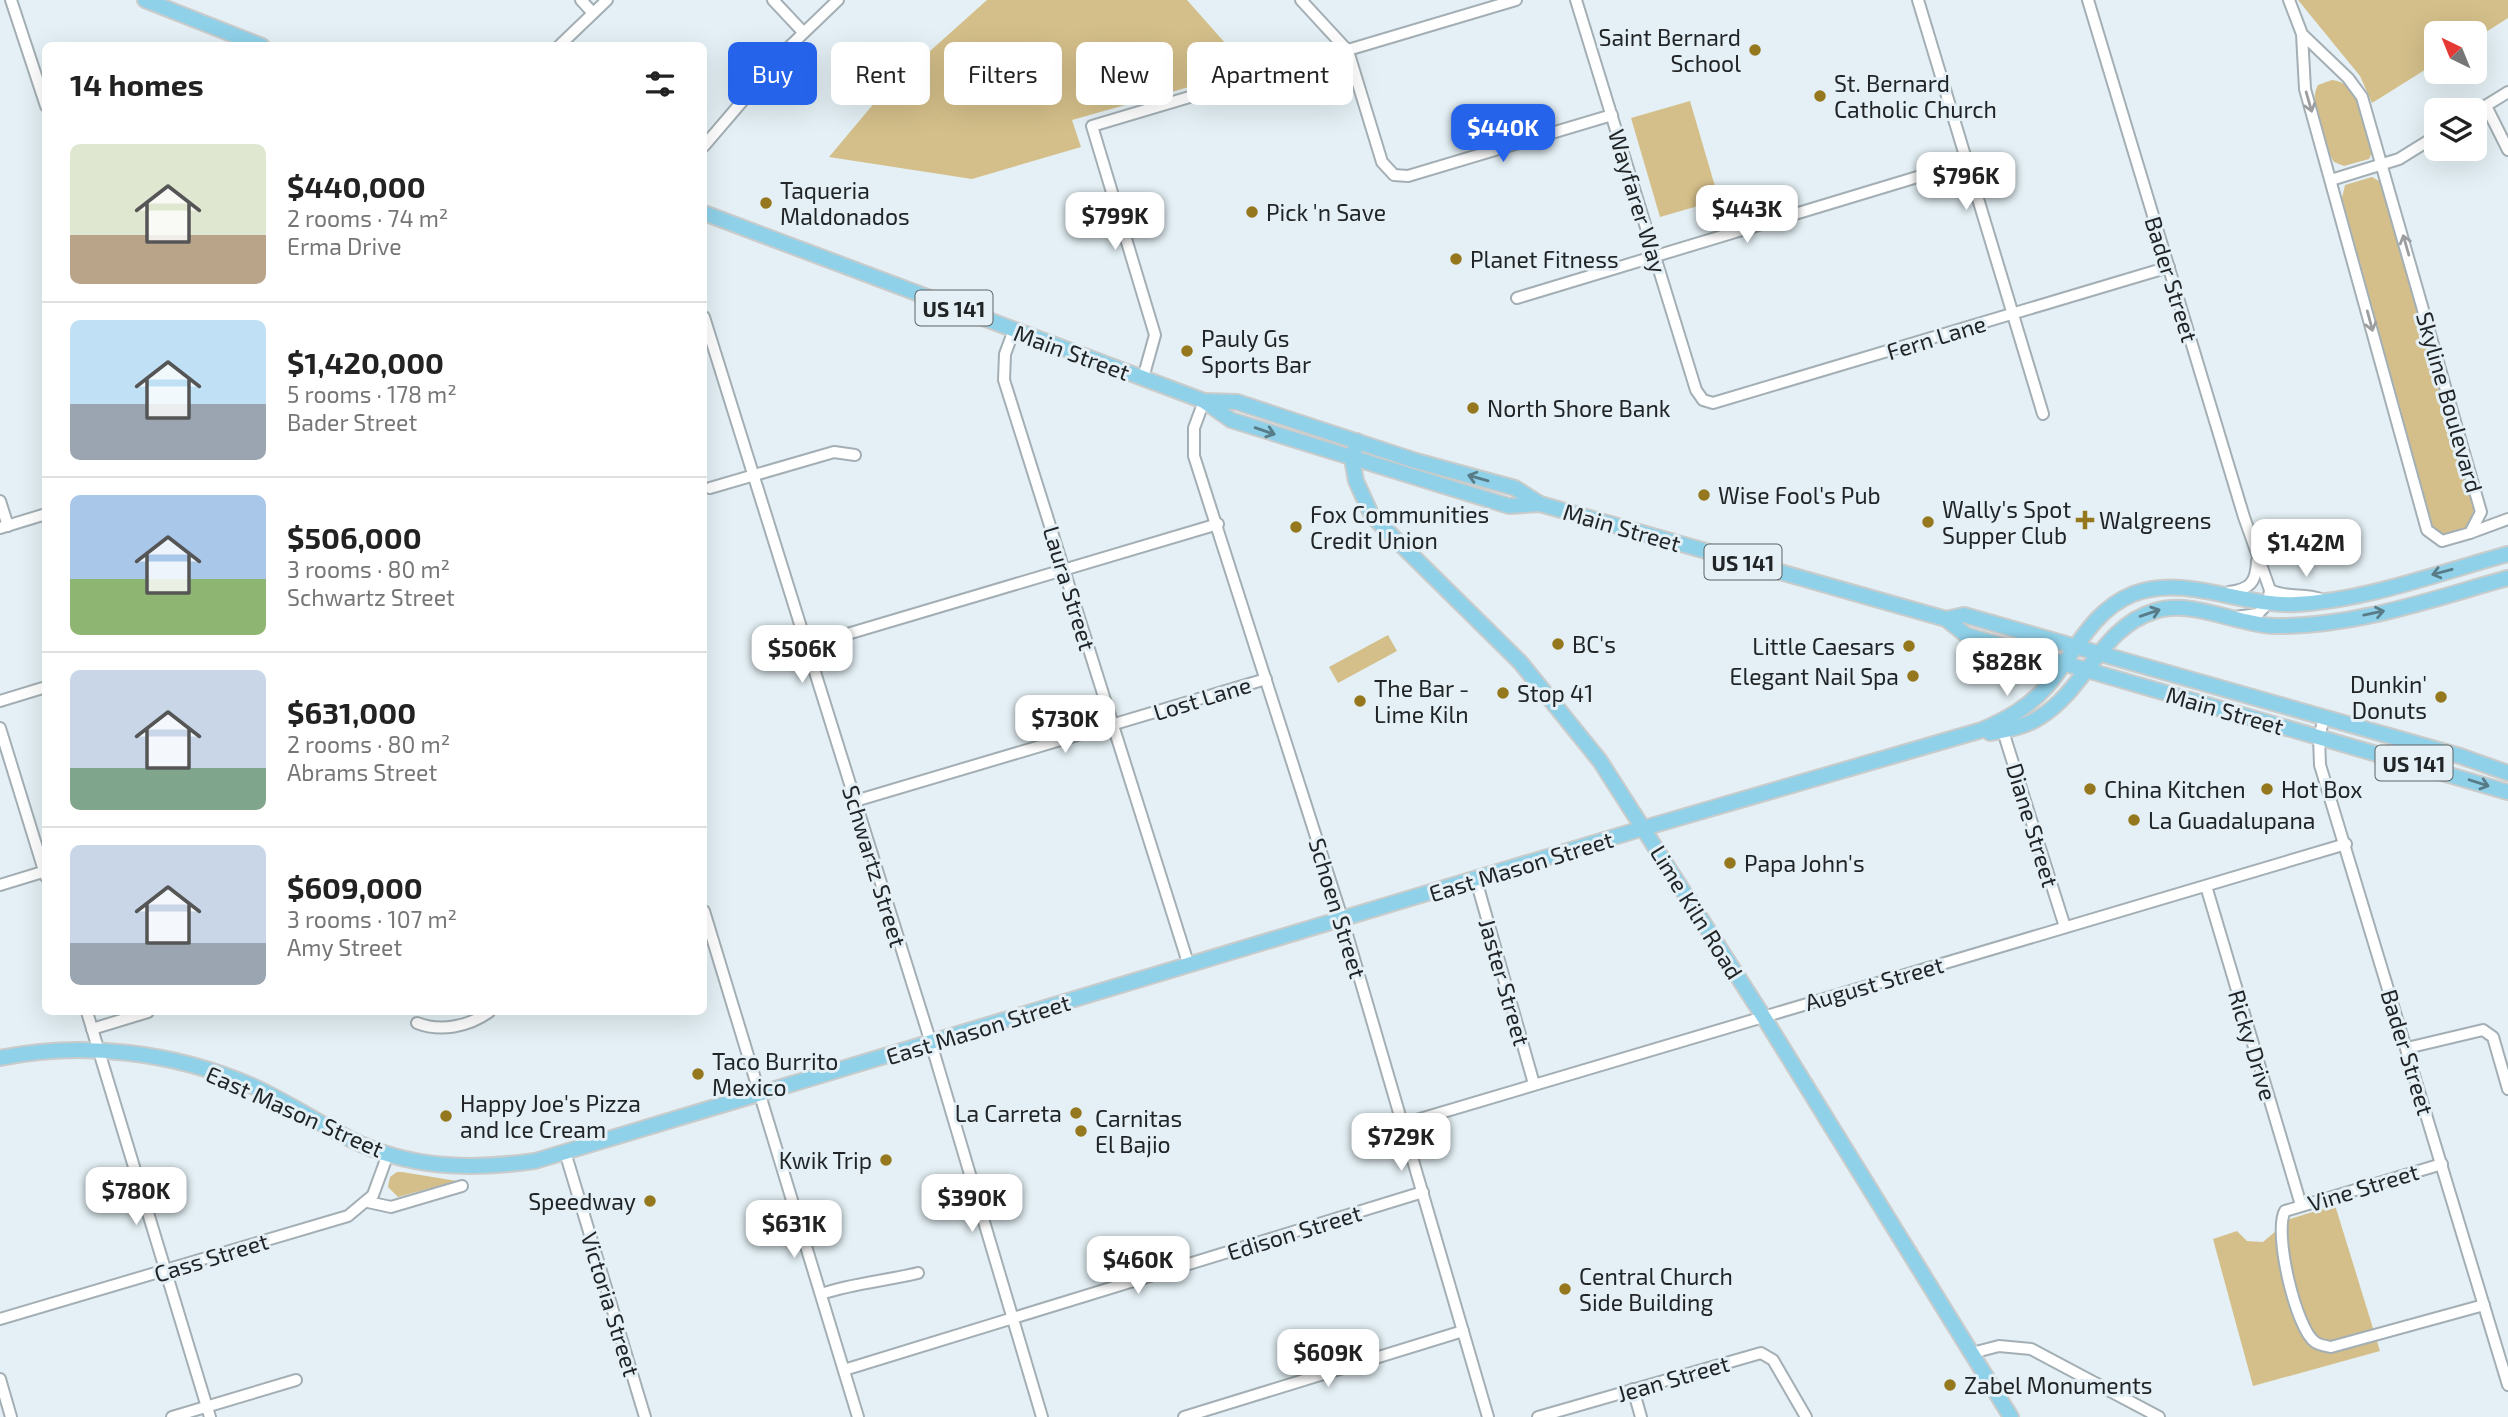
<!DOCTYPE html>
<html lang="en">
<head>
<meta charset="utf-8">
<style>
  :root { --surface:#fff; --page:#f6f6f6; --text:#222; --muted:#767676; --line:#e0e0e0; --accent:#2563eb }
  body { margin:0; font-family:"Exo 2",sans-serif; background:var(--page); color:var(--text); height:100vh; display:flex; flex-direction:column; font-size:26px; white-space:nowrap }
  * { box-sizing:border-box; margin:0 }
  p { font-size:23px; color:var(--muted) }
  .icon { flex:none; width:38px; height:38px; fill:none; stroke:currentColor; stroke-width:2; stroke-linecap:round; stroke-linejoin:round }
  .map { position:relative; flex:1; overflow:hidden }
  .panel { position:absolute; left:42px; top:42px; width:665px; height:973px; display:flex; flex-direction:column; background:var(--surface); border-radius:10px; box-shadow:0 7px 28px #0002 }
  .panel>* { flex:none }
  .top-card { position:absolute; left:728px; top:42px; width:665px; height:63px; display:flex; gap:14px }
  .needle { width:46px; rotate:317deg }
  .tools { position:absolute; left:2424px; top:21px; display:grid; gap:14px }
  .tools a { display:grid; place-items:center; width:63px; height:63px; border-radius:10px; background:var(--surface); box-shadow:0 7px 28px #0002; font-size:35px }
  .price { position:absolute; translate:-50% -60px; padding:0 16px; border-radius:14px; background:#fff; color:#222; font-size:23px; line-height:46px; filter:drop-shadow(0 2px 4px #0008) }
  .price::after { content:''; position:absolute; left:50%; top:42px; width:21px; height:16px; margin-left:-10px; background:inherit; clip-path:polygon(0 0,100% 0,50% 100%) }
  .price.on { background:var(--accent); color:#fff }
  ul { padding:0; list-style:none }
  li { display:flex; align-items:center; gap:21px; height:175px; padding:0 28px }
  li+li { border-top:2px solid var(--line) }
  li span { display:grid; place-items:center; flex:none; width:196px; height:140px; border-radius:10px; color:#555 }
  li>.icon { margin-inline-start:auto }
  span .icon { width:84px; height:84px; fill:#fffc; stroke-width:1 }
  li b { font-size:30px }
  h2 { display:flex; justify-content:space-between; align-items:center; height:84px; padding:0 28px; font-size:30px }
  .tag { padding:0 24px; border-radius:10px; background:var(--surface); box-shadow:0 7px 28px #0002; font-size:24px; line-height:63px }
  .tag.on { background:var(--accent); color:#fff }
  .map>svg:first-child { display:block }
  .green { fill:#d4bf8a }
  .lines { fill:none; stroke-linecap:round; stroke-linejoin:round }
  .minor-casing { stroke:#a3afb4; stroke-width:14 }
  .major-casing { stroke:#cacbcb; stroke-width:18 }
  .minor { stroke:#fff; stroke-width:10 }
  .major { stroke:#8fd1e9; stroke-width:14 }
  .oneway { stroke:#9b9d9e }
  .oneway2 { stroke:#587b88 }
  .poi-dot { fill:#95771e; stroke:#e4f0f5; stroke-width:2.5 }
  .labels { text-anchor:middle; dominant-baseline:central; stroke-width:6; stroke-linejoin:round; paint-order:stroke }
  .shield { fill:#e4f0f5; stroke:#5c6265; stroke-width:2 }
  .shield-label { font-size:21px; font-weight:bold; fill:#212527 }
  .poi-label { font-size:23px; fill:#212527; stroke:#e4f0f5; text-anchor:start }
  .street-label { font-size:23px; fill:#212527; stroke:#e4f0f5 }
</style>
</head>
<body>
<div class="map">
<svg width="2508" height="1417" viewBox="0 0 2508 1417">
  <rect width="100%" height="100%" fill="#e4f0f5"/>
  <g class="green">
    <polygon points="987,0 1187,0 1249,70 1072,120 1081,147 972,179 829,157 881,95"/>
    <polygon points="2298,0 2508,0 2508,18 2475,39 2474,33 2436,33 2436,63 2372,103 2360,76"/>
    <path d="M2332,80C2363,83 2366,127 2373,151L2369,159L2344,166L2334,162C2324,144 2307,104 2318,85Z"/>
    <polygon points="1690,101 1719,200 1660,217 1631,118"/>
    <polygon points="2372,177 2384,184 2474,510 2466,529 2443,536 2433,527 2342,198 2345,185"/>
    <polygon points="1388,635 1397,651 1338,683 1329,667"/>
    <polygon points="397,1172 402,1172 457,1181 398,1197 388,1187 390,1177"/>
    <polygon points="2335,1205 2380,1351 2253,1386 2213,1239 2237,1231 2247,1241 2263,1242 2290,1219"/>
  </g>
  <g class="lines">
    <g class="minor-casing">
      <g id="minor">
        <polyline points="11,0 46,106"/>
        <polyline points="581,0 593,13"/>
        <polyline points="773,0 803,32"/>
        <polyline points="1301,0 1348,51 1382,162 1394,175 1408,176 1612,115"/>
        <polyline points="1576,0 1696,390 1703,400 1713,403 2169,267"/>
        <polyline points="1918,0 2043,414"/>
        <polyline points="2088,0 2244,517 2270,590 2268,603 2258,614 2235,617"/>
        <polyline points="2289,0 2302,34 2305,89 2427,530 2442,541 2470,533 2481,512 2362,97 2348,78 2302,34"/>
        <polyline points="559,46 607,0"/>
        <polyline points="2486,106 2508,150"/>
        <polyline points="2474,113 2508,92"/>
        <polyline points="704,146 787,49 838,0"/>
        <polyline points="2331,180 2399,159 2436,136"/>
        <polyline points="1517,298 1967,162"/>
        <polyline points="704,317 931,1043 1042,1417"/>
        <polyline points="1014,330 1005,354 1004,380 1189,966"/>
        <polyline points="1143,378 1155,335 1092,126 1516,0"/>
        <polyline points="1204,401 1194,428 1194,456 1343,921 1488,1417"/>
        <polyline points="710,488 834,452 855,455"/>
        <polyline points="0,501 8,526"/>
        <polyline points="0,528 46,514"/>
        <polyline points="2470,533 2508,519"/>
        <path d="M2270,590C2288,599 2307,592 2325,601"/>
        <path d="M2229,592C2250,589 2256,583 2257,561"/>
        <polyline points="807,646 1218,524"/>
        <polyline points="0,701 46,687"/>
        <polyline points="2324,718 2319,737 2320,765 2508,1385"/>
        <polyline points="2001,725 2065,927"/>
        <polyline points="0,728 46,877"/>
        <polyline points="855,801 1266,679"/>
        <polyline points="1476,880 1534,1084"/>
        <polyline points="0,885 46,871"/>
        <polyline points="2206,886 2301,1205"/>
        <polyline points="704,911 858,1417"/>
        <polyline points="87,1012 210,1417"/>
        <path d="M417,1023C440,1032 468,1027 489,1012"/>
        <polyline points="92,1029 148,1012"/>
        <polyline points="2407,1048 2483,1030 2493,1037 2508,1089"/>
        <polyline points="1403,1124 2346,844"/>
        <polyline points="565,1152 645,1417"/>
        <path d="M2442,1164L2285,1211C2273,1232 2296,1329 2315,1342C2319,1345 2326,1346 2331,1347L2484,1305"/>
        <polyline points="368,1202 391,1207 462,1186"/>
        <path d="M821,1294C854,1283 885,1281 918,1273"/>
        <polyline points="0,1319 348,1216 373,1195 388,1154"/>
        <polyline points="1972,1353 1999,1346 2031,1349 2159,1417"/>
        <polyline points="844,1370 1423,1192"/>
        <polyline points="0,1379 11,1417"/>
        <polyline points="1633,1389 1641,1417"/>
        <polyline points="172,1417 296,1380"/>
        <polyline points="1184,1417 1463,1331"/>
        <polyline points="1538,1417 1761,1353 1773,1360 1806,1417"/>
      </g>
    </g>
    <g class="major-casing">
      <g id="major">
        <polyline points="145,0 262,46"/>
        <polyline points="704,213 1204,401 1231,420 1509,506 1540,504"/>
        <polyline points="1204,401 1237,402 1416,461 1515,488 1540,504 1946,619 1966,635 2508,792"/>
        <polyline points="1357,441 1352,459 1356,481 1372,516 1520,662 1600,761 1763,1016 2011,1417"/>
        <polyline points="1946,619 1964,615 2460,756 2508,773"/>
        <path d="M1990,733C2007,730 2025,727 2040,717C2086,689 2101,627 2155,611C2193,599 2237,625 2275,626C2355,627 2432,599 2508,578"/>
        <path d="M0,1058C83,1041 172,1052 250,1085C284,1100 315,1121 348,1138C408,1169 470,1170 535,1161L1644,828L1982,730C2007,719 2029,707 2047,686C2075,653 2091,611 2133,594C2186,574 2242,607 2296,604C2365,601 2441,572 2508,554"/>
      </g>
    </g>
    <use href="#minor" class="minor"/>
    <use href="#major" class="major"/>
  </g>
  <defs><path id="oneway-shaft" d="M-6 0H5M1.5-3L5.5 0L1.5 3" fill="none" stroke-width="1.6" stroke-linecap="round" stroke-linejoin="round" transform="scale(1.75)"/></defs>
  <g class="oneway">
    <use href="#oneway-shaft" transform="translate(2309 102) rotate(74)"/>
    <use href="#oneway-shaft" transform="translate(2406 245) rotate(-106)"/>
    <use href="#oneway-shaft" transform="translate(2370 321) rotate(75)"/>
  </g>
  <g class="oneway2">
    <use href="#oneway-shaft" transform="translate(1265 431) rotate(19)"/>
    <use href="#oneway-shaft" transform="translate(1478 478) rotate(-164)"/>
    <use href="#oneway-shaft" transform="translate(2442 572) rotate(165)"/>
    <use href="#oneway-shaft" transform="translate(2150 613) rotate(-19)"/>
    <use href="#oneway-shaft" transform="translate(2374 613) rotate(-12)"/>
    <use href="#oneway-shaft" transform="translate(2479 783) rotate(18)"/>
  </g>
  <g class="poi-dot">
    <circle cx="1755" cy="50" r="7"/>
    <circle cx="1820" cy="96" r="7"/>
    <circle cx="766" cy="203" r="7"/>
    <circle cx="1252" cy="212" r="7"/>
    <circle cx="1456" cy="259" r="7"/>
    <circle cx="1187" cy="351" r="7"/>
    <circle cx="1473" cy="408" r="7"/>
    <circle cx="1704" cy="495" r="7"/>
    <path d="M2081.5 509.5h7v7h7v7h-7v7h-7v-7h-7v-7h7z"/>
    <circle cx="1928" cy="522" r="7"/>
    <circle cx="1296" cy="527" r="7"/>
    <circle cx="1558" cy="644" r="7"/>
    <circle cx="1909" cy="646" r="7"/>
    <circle cx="1913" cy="676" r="7"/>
    <circle cx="1503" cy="693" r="7"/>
    <circle cx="2441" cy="697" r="7"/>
    <circle cx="1360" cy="701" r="7"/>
    <circle cx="2090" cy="789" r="7"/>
    <circle cx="2267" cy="789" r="7"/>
    <circle cx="2134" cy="820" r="7"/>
    <circle cx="1730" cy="863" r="7"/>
    <circle cx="698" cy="1074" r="7"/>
    <circle cx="1076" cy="1113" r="7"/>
    <circle cx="446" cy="1116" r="7"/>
    <circle cx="1081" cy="1131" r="7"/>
    <circle cx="886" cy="1160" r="7"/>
    <circle cx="650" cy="1201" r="7"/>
    <circle cx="1565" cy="1289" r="7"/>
    <circle cx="1950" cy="1385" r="7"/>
  </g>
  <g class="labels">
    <g class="shield">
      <rect x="915.5" y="290.5" width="77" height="35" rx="5"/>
      <rect x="1704.5" y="544.5" width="77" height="35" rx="5"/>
      <rect x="2375.5" y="745.5" width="77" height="35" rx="5"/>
    </g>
    <g class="shield-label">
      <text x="954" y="308">US 141</text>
      <text x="1743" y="562">US 141</text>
      <text x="2414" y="763">US 141</text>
    </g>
    <g class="poi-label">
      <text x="1741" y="37" text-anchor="end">Saint Bernard<tspan x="1741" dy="26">School</tspan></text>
      <text x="1834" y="83">St. Bernard<tspan x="1834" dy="26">Catholic Church</tspan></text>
      <text x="780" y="190">Taqueria<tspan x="780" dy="26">Maldonados</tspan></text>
      <text x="1266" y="212">Pick 'n Save</text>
      <text x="1470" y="259">Planet Fitness</text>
      <text x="1201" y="338">Pauly Gs<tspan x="1201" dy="26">Sports Bar</tspan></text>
      <text x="1487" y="408">North Shore Bank</text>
      <text x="1718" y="495">Wise Fool's Pub</text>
      <text x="1942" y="509">Wally's Spot<tspan x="1942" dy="26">Supper Club</tspan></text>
      <text x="1310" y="514">Fox Communities<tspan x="1310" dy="26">Credit Union</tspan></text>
      <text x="2099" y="520">Walgreens</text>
      <text x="1572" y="644">BC's</text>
      <text x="1895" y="646" text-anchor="end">Little Caesars</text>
      <text x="1899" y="676" text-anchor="end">Elegant Nail Spa</text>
      <text x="2427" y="684" text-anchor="end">Dunkin'<tspan x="2427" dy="26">Donuts</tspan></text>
      <text x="1374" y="688">The Bar -<tspan x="1374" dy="26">Lime Kiln</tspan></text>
      <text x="1517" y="693">Stop 41</text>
      <text x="2104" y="789">China Kitchen</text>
      <text x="2281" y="789">Hot Box</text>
      <text x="2148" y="820">La Guadalupana</text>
      <text x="1744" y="863">Papa John's</text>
      <text x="712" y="1061">Taco Burrito<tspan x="712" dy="26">Mexico</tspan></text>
      <text x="460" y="1103">Happy Joe's Pizza<tspan x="460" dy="26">and Ice Cream</tspan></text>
      <text x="1062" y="1113" text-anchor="end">La Carreta</text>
      <text x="1095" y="1118">Carnitas<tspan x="1095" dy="26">El Bajio</tspan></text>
      <text x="872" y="1160" text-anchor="end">Kwik Trip</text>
      <text x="636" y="1201" text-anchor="end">Speedway</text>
      <text x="1579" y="1276">Central Church<tspan x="1579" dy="26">Side Building</tspan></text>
      <text x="1964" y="1385">Zabel Monuments</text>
    </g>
    <g class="street-label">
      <text transform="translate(1638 201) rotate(73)">Wayfarer Way</text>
      <text transform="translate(2172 279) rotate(73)">Bader Street</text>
      <text transform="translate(1936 337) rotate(-17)">Fern Lane</text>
      <text transform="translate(1072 352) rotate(20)">Main Street</text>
      <text transform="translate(2450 402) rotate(74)">Skyline Boulevard</text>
      <text transform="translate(1622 527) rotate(16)">Main Street</text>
      <text transform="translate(1070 588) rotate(73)">Laura Street</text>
      <text transform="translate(1202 698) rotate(-17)">Lost Lane</text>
      <text transform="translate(2225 710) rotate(16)">Main Street</text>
      <text transform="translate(2033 825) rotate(73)">Diane Street</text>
      <text transform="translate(875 866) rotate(73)">Schwartz Street</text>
      <text transform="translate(1521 866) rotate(-17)">East Mason Street</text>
      <text transform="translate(1338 908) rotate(73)">Schoen Street</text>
      <text transform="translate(1697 912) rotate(58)">Lime Kiln Road</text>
      <text transform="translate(1505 982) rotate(74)">Jaster Street</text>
      <text transform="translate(1874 983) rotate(-16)">August Street</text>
      <text transform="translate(978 1029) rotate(-17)">East Mason Street</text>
      <text transform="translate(2253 1045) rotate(73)">Ricky Drive</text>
      <text transform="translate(2408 1052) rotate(73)">Bader Street</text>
      <text transform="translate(295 1111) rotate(24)">East Mason Street</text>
      <text transform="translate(2363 1187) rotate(-17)">Vine Street</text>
      <text transform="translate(1294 1232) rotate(-17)">Edison Street</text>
      <text transform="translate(211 1257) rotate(-17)">Cass Street</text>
      <text transform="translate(611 1304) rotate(73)">Victoria Street</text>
      <text transform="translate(1673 1378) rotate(-16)">Jean Street</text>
    </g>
  </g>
</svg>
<div class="tools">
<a><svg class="needle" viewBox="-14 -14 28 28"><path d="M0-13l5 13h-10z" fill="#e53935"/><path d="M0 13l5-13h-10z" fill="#767676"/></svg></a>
<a><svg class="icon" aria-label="layers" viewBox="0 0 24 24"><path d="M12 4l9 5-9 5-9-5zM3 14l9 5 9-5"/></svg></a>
</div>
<b class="price on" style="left:1503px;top:164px">$440K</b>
<b class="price" style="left:1966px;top:212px">$796K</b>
<b class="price" style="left:1747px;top:245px">$443K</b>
<b class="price" style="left:1115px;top:252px">$799K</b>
<b class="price" style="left:2306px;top:579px">$1.42M</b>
<b class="price" style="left:802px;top:685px">$506K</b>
<b class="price" style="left:2007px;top:698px">$828K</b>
<b class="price" style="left:1065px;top:755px">$730K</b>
<b class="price" style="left:1401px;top:1173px">$729K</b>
<b class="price" style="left:136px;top:1227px">$780K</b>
<b class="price" style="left:972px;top:1234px">$390K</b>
<b class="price" style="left:794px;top:1260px">$631K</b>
<b class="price" style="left:1138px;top:1296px">$460K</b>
<b class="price" style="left:1328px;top:1389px">$609K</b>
<div class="top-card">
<a class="tag on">Buy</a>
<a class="tag">Rent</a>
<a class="tag">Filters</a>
<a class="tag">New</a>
<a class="tag">Apartment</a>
</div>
<section class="panel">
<h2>14 homes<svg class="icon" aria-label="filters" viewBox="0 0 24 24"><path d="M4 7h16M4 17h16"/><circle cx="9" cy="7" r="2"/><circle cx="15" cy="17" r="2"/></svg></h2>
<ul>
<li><span style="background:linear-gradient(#dfe7d0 65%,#b9a48a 0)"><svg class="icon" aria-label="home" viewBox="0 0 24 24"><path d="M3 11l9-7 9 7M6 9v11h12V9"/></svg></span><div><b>$440,000</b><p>2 rooms · 74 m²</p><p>Erma Drive</p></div></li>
<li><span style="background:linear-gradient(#bfe0f5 60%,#9aa5b1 0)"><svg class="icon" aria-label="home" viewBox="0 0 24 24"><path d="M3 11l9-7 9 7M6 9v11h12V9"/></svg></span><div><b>$1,420,000</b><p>5 rooms · 178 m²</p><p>Bader Street</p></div></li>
<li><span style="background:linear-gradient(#a9c7e8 60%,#8fb573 0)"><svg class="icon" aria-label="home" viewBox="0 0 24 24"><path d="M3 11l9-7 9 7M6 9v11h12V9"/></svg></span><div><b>$506,000</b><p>3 rooms · 80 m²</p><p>Schwartz Street</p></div></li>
<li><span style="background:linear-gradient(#c9d6e8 70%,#7fa58c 0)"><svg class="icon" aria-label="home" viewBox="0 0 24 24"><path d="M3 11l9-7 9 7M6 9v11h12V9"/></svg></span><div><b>$631,000</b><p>2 rooms · 80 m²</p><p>Abrams Street</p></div></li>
<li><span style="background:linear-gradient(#c9d6e8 70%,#9aa5b1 0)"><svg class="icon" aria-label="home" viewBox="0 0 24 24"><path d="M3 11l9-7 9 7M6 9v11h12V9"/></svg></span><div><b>$609,000</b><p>3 rooms · 107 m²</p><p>Amy Street</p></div></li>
</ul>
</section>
</div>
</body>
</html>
